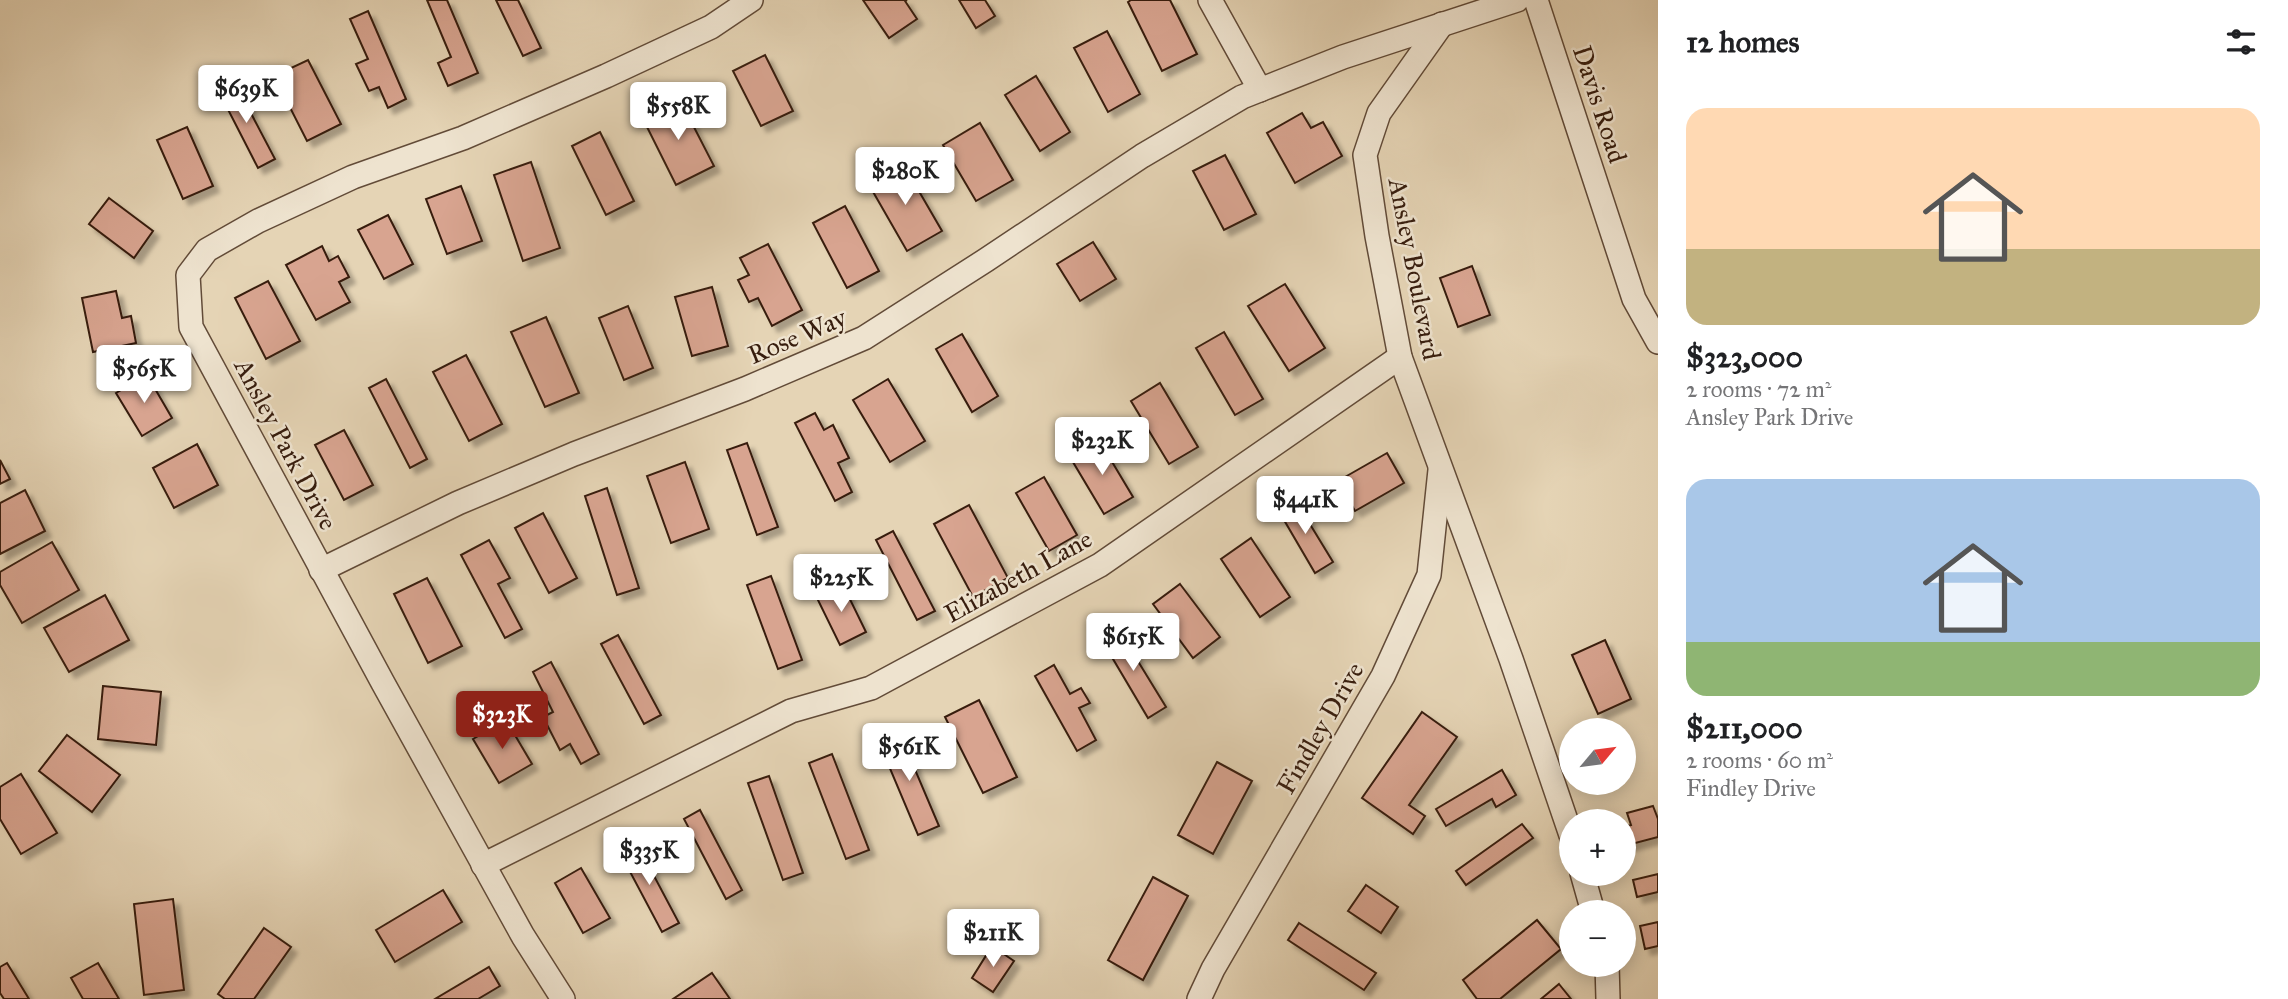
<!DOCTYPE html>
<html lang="en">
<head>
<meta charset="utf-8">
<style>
  :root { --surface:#fff; --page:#f6f6f6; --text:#202124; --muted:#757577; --accent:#8f2418 }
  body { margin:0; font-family:"IM FELL Great Primer",serif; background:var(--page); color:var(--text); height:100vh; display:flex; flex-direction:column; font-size:26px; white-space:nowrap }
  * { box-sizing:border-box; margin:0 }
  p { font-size:23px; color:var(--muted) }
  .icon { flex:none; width:38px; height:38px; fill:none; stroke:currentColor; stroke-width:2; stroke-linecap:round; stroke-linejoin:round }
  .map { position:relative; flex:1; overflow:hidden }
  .panel { display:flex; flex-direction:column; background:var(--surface); width:630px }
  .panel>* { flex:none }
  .needle { width:46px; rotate:61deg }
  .tools { position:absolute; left:1559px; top:718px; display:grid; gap:14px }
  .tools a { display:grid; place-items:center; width:77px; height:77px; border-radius:50%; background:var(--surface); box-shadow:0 4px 18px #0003; font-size:35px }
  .price { position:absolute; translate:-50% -60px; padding:0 16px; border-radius:7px; background:#fff; color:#222; font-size:23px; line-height:46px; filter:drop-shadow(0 2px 4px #0008) }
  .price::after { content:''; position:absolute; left:50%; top:42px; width:21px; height:16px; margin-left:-10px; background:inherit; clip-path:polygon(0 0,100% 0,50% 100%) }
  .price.current { background:var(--accent); color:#fff }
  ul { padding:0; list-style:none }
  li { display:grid; align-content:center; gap:14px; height:371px; padding:0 28px }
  li span { display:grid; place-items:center; height:217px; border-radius:21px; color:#555 }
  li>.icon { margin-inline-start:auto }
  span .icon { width:126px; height:126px; fill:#fffc; stroke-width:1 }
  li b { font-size:30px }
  h2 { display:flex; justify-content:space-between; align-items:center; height:84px; padding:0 28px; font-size:30px }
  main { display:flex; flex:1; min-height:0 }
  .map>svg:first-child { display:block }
  .building { fill:#d8a490; stroke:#371d0e; stroke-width:2; filter:url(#shadow) }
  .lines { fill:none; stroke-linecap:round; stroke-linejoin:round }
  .minor-casing { stroke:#624b38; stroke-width:26 }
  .minor { stroke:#eee3cf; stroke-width:23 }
  .labels { text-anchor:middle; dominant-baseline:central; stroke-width:5; stroke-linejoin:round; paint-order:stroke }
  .street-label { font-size:26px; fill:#371d0e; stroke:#eee3cf }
</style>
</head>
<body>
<main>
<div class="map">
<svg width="1658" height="999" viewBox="0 0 1658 999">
  <defs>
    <filter id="shadow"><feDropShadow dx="6" dy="6" stdDeviation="2" flood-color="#0004"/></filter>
  </defs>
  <rect width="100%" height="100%" fill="#e5d4b5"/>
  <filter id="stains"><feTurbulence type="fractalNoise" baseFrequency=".00286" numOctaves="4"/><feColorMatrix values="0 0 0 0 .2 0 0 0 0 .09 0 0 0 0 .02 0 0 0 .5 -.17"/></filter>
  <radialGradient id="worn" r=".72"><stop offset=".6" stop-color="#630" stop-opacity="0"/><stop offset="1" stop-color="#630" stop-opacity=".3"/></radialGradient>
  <g class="building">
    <polygon points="427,0 447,0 478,73 448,86 438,63 451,57"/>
    <polygon points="496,0 518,0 541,48 523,56"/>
    <polygon points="863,0 907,0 905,1 917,19 889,38"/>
    <polygon points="959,0 985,0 995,16 976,28"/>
    <polygon points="1131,0 1170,0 1197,54 1162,71 1128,2"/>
    <polygon points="368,11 406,99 388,108 379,87 369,91 356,64 368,59 350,19"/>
    <polygon points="1107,31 1140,94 1108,112 1074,48"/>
    <polygon points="765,55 793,111 761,126 733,71"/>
    <polygon points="308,60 341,124 307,141 274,76"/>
    <polygon points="1036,76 1070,132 1040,151 1005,95"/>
    <polygon points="234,81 275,159 258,168 218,90"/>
    <polygon points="679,98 714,166 676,185 642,117"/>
    <polygon points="1302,113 1311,128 1323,122 1342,156 1295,183 1267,133"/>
    <polygon points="980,123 1013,180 976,201 943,145"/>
    <polygon points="187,127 213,186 183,199 157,140"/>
    <polygon points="600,132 634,201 606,215 572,146"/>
    <polygon points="1225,155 1256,214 1224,230 1193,171"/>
    <polygon points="531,162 560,248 523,261 494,175"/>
    <polygon points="902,162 942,231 907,251 868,183"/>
    <polygon points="461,186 482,241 447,254 426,199"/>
    <polygon points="109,198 153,231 134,258 89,224"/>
    <polygon points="845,206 879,271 847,288 813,223"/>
    <polygon points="388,215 413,264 384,279 358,230"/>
    <polygon points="1093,242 1116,279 1080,301 1057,264"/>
    <polygon points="768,244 802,310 772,326 758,298 749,302 738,280 749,275 740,258"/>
    <polygon points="322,246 329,261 338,256 349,277 339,282 350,302 316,320 286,265"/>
    <polygon points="1472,266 1490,315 1458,327 1440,278"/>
    <polygon points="268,281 300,341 266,359 235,298"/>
    <polygon points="1285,284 1325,348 1289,371 1248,306"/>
    <polygon points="712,287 728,346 692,356 675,297"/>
    <polygon points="116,291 122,318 131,316 136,343 93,352 82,298"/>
    <polygon points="628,306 653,368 624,380 599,318"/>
    <polygon points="546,317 579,393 545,407 511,332"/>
    <polygon points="1224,332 1263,399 1235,415 1196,348"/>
    <polygon points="962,334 998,396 972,412 936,349"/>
    <polygon points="466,355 502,424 469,441 433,372"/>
    <polygon points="147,375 172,418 142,436 116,393"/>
    <polygon points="386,379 427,459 410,468 369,388"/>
    <polygon points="888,379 925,441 890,462 853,400"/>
    <polygon points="1160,383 1198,447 1169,464 1131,401"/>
    <polygon points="815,413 824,430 833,425 849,458 838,463 852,492 835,501 795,423"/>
    <polygon points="344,430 373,485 344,500 315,445"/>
    <polygon points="1099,440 1133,497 1104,514 1070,457"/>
    <polygon points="747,443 778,527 757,535 727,450"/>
    <polygon points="197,444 218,485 174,508 153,468"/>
    <polygon points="1387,453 1404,483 1355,511 1338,481"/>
    <polygon points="0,460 10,479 0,484"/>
    <polygon points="685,462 709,529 671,543 647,476"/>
    <polygon points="1044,477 1077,535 1049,551 1016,493"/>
    <polygon points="607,488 639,588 617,595 585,496"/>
    <polygon points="25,490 45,531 0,554 0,503"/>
    <polygon points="1294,498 1333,562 1315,573 1277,508"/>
    <polygon points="969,505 1008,578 973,597 934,524"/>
    <polygon points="543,513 577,578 549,593 515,528"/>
    <polygon points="893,531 935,611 917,620 876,540"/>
    <polygon points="1251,538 1290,597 1260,617 1221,559"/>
    <polygon points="489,540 510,578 498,584 522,629 505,638 461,555"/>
    <polygon points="52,542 79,590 22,623 0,585 0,572"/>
    <polygon points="771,576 802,660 778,669 747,585"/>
    <polygon points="427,578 462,646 428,663 394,594"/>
    <polygon points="842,583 866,632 840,645 816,596"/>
    <polygon points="1180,584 1220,637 1193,658 1153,604"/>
    <polygon points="105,595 129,640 69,672 44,628"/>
    <polygon points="1117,627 1166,707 1148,718 1100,637"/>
    <polygon points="618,635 661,715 644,724 601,644"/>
    <polygon points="1605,640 1631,699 1598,714 1572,655"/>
    <polygon points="551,662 599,754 581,764 570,744 560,750 543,717 553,712 533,672"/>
    <polygon points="1054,665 1070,694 1081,688 1090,703 1079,708 1096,740 1077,751 1035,676"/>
    <polygon points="103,686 161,692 156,745 98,739"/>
    <polygon points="979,700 1017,777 983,793 945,717"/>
    <polygon points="1422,712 1457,737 1409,805 1425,816 1413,834 1362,798"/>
    <polygon points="506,720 532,764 499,783 473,739"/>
    <polygon points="899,732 939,826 918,835 878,740"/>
    <polygon points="67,735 120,775 92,812 39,771"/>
    <polygon points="832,754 869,850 846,859 809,763"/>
    <polygon points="1217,762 1252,781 1213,854 1178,835"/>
    <polygon points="1502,770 1516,795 1496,807 1492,799 1446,826 1436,809"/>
    <polygon points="21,774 57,833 21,854 0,819 0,787"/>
    <polygon points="769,776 803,873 783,880 748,783"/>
    <polygon points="1653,806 1658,819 1658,837 1624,846 1624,827 1631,825 1627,813"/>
    <polygon points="700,810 742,890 726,899 684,819"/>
    <polygon points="1522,824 1533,838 1466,885 1456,871"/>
    <polygon points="636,842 679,923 662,932 619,851"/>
    <polygon points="581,868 610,918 583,933 555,883"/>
    <polygon points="1658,874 1658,892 1637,897 1633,880"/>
    <polygon points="1153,877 1188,896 1143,980 1108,960"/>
    <polygon points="1366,885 1398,907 1381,933 1348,911"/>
    <polygon points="443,890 462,922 395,962 376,930"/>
    <polygon points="173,899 184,990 144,995 134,904"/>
    <polygon points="1537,920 1561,949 1500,999 1477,999 1463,980"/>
    <polygon points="1658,922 1658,946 1645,949 1640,926"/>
    <polygon points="1299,923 1376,973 1364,990 1288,940"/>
    <polygon points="264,928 291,947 254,999 225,999 218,994"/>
    <polygon points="992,946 1014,961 993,992 972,978"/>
    <polygon points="7,963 29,999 4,999 0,993 0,967"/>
    <polygon points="98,963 119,999 83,999 71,978"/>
    <polygon points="489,967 500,986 478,999 435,999"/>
    <polygon points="712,973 730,999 673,999"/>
    <polygon points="1559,984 1571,999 1541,999"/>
  </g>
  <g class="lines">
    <g class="minor-casing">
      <g id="minor">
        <polyline points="1210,0 1260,90"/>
        <polyline points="1536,0 1634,299 1658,342"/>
        <polyline points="1442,24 1379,113 1365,155 1377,236 1400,357 1511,659 1572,838"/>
        <polyline points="321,570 458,503 574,454 745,389 864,338 986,260 1142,156 1242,97 1343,57 1517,0"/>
        <polyline points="483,865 791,711 871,688 1100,565 1400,357"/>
        <polyline points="1582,873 1593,912"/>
        <polyline points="1607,964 1608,999"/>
        <polyline points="563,999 523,936 383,683 191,327 188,275 207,250 258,221 353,177 463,138 606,76 711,27 751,0"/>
        <polyline points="1199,999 1213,969 1383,676 1429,575 1440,470"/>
      </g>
    </g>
    <use href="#minor" class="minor"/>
  </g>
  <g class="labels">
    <g class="street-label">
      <text transform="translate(1600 104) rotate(72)">Davis Road</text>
      <text transform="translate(1415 269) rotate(79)">Ansley Boulevard</text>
      <text transform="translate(797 336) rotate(-23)">Rose Way</text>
      <text transform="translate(286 444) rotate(62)">Ansley Park Drive</text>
      <text transform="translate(1018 576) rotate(-29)">Elizabeth Lane</text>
      <text transform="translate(1320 728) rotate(-60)">Findley Drive</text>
    </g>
  </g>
  <rect width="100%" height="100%" filter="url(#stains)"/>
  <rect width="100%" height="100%" fill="url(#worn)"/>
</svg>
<div class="tools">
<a><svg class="needle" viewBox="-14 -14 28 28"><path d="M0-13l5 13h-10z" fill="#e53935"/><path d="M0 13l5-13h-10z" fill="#757577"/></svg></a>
<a>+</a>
<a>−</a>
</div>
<b class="price" style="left:246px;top:125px">$639K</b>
<b class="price" style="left:678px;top:142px">$558K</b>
<b class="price" style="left:905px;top:207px">$280K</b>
<b class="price" style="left:144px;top:405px">$565K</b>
<b class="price" style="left:1102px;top:477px">$232K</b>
<b class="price" style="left:1305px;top:536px">$441K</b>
<b class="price" style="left:841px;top:614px">$225K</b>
<b class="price" style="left:1133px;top:673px">$615K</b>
<b class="price current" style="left:502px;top:751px">$323K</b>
<b class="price" style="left:909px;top:783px">$561K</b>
<b class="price" style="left:649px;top:887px">$335K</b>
<b class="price" style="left:993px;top:969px">$211K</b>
</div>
<section class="panel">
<h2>12 homes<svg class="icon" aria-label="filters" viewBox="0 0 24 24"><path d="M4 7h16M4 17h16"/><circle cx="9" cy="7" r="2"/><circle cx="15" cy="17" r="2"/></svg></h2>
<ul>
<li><span style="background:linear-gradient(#ffd9b3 65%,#c2b280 0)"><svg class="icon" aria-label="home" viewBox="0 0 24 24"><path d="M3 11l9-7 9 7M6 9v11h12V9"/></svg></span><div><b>$323,000</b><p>2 rooms · 72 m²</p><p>Ansley Park Drive</p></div></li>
<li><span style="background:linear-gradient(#a9c7e8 75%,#8fb573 0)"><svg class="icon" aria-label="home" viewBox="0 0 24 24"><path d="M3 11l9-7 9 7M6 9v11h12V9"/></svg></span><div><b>$211,000</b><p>2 rooms · 60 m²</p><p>Findley Drive</p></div></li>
</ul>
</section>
</main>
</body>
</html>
